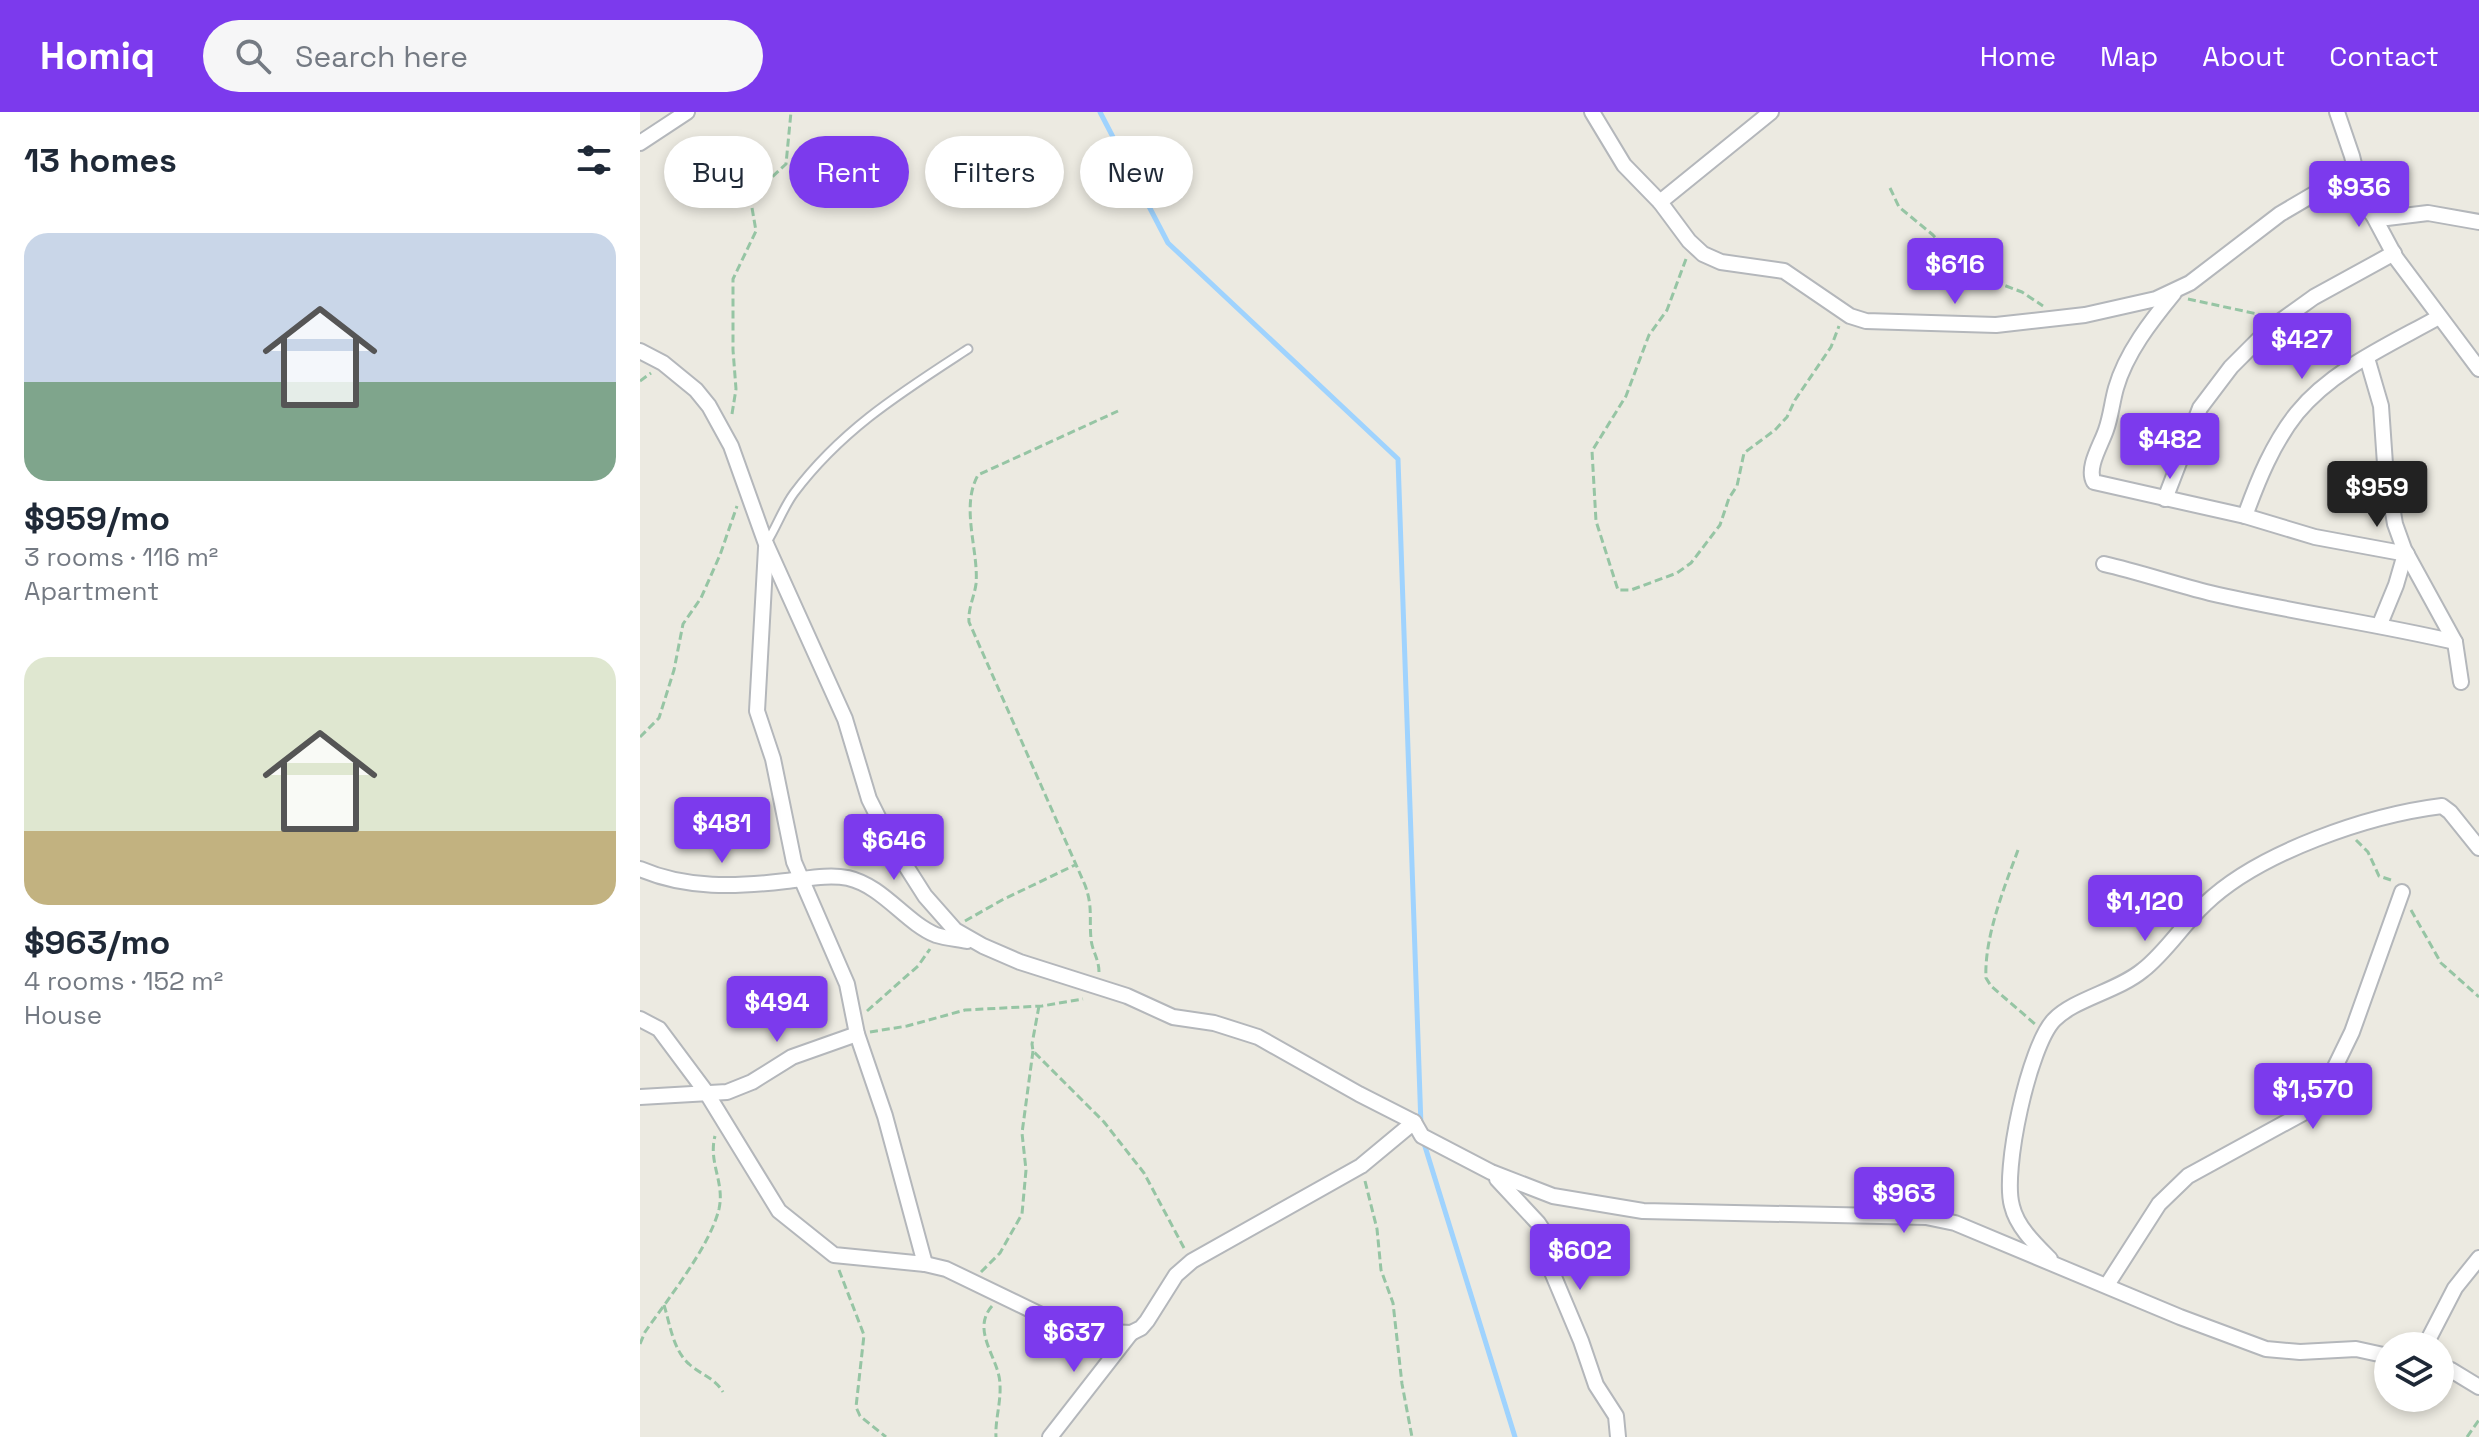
<!DOCTYPE html>
<html lang="en">
<head>
<meta charset="utf-8">
<style>
  :root { --surface:#fff; --page:#f6f6f7; --text:#1f2937; --muted:#747a83; --accent:#7c3aed }
  body { margin:0; font-family:"Space Grotesk",sans-serif; background:var(--page); color:var(--text); height:100vh; display:flex; flex-direction:column; font-size:30px; white-space:nowrap }
  * { box-sizing:border-box; margin:0 }
  p { font-size:26px; color:var(--muted) }
  .icon { flex:none; width:44px; height:44px; fill:none; stroke:currentColor; stroke-width:2; stroke-linecap:round; stroke-linejoin:round }
  .map { position:relative; flex:1; overflow:hidden }
  .panel { display:flex; flex-direction:column; background:var(--surface); width:640px }
  .panel>* { flex:none }
  .banner { position:absolute; left:24px; top:24px; width:760px; height:72px; display:flex; gap:16px }
  .controls { position:absolute; left:1734px; top:1220px; display:grid; gap:16px }
  .controls a { display:grid; place-items:center; width:80px; height:80px; border-radius:50%; background:var(--surface); box-shadow:0 4px 12px #0003; font-size:40px }
  .price { position:absolute; translate:-50% -68px; padding:0 18px; border-radius:8px; background:var(--accent); color:#fff; font-size:26px; line-height:52px; filter:drop-shadow(0 2px 4px #0008) }
  .price::after { content:''; position:absolute; left:50%; top:48px; width:24px; height:18px; margin-left:-12px; background:inherit; clip-path:polygon(0 0,100% 0,50% 100%) }
  .price.on { background:#222; color:#fff }
  ul { padding:0; list-style:none }
  li { display:grid; align-content:center; gap:16px; height:424px; padding:0 24px }
  li span { display:grid; place-items:center; height:248px; border-radius:24px; color:#555 }
  li>.icon { margin-inline-start:auto }
  span .icon { width:144px; height:144px; fill:#fffc; stroke-width:1 }
  li b { font-size:34px }
  h2 { display:flex; justify-content:space-between; align-items:center; height:96px; padding:0 24px; font-size:34px }
  .chip { padding:0 28px; border-radius:36px; background:var(--surface); box-shadow:0 4px 12px #0003; font-size:28px; line-height:72px }
  .chip.on { background:var(--accent); color:#fff }
  header { display:flex; align-items:center; gap:48px; box-sizing:border-box; height:112px; padding:0 40px; background:var(--accent); color:#fff }
  header strong { font-size:38px }
  nav { display:flex; gap:44px; margin-inline-start:auto; font-size:28px }
  .search { width:560px; height:72px; background:var(--page); display:flex; align-items:center; gap:20px; box-sizing:border-box; padding:0 28px; border-radius:44px; color:var(--muted); font-size:30px }
  main { display:flex; flex:1; min-height:0 }
  .map>svg:first-child { display:block }
  .lines { fill:none; stroke-linecap:round; stroke-linejoin:round }
  .stream { stroke:#9fd3fe; stroke-width:5 }
  .lane-casing { stroke:#b4b7bb; stroke-width:11 }
  .street-casing { stroke:#b4b7bb; stroke-width:18 }
  .path { stroke:#96c5a4; stroke-width:3; stroke-dasharray:8 4; stroke-linecap:butt }
  .lane { stroke:#fff; stroke-width:7 }
  .street { stroke:#fff; stroke-width:14 }
</style>
</head>
<body>
<header>
<strong>Homiq</strong>
<div class="search"><svg class="icon" aria-label="search" viewBox="0 0 24 24"><circle cx="10" cy="10" r="6"/><path d="M15 15l6 6"/></svg>Search here</div>
<nav><a>Home</a><a>Map</a><a>About</a><a>Contact</a></nav>
</header>
<main>
<section class="panel">
<h2>13 homes<svg class="icon" aria-label="filters" viewBox="0 0 24 24"><path d="M4 7h16M4 17h16"/><circle cx="9" cy="7" r="2"/><circle cx="15" cy="17" r="2"/></svg></h2>
<ul>
<li><span style="background:linear-gradient(#c9d6e8 60%,#7fa58c 0)"><svg class="icon" aria-label="home" viewBox="0 0 24 24"><path d="M3 11l9-7 9 7M6 9v11h12V9"/></svg></span><div><b>$959/mo</b><p>3 rooms · 116 m²</p><p>Apartment</p></div></li>
<li><span style="background:linear-gradient(#dfe7d0 70%,#c2b280 0)"><svg class="icon" aria-label="home" viewBox="0 0 24 24"><path d="M3 11l9-7 9 7M6 9v11h12V9"/></svg></span><div><b>$963/mo</b><p>4 rooms · 152 m²</p><p>House</p></div></li>
</ul>
</section>
<div class="map">
<svg width="1839" height="1325" viewBox="0 0 1839 1325">
  <rect width="100%" height="100%" fill="#eceae1"/>
  <g class="lines">
    <g class="stream">
      <polyline points="460,0 528,131 758,347 781,1014"/>
      <polyline points="783,1028 875,1325"/>
    </g>
    <g class="lane-casing">
      <path id="lane" d="M127,430C137,414 143,396 154,381C202,317 262,280 328,237"/>
    </g>
    <g class="street-casing">
      <g id="street">
        <polyline points="952,0 984,53 1020,90 1049,129 1063,142 1081,150 1144,159 1210,204 1226,209 1356,213 1445,203 1516,187 1550,171 1640,102 1715,58"/>
        <polyline points="1697,0 1712,44 1724,93 1733,103 1747,106 1788,101 1839,110"/>
        <polyline points="0,31 47,0"/>
        <polyline points="1020,90 1131,0"/>
        <polyline points="1733,103 1756,146 1839,257"/>
        <path d="M1534,181C1511,209 1486,241 1476,276C1472,290 1471,304 1466,318C1461,333 1446,356 1454,370L1605,404L1675,425L1767,442"/>
        <polyline points="0,239 23,251 56,278 69,294 91,334 126,432 205,607 229,687 250,729 285,784 315,818 343,834 380,850 487,884 533,905 574,911 618,925 719,982 774,1010 782,1024 851,1060 913,1084 1003,1099 1286,1105 1315,1111 1540,1205 1626,1237 1660,1240 1716,1237 1748,1244"/>
        <polyline points="1727,246 1741,294 1745,352 1755,412 1764,437 1815,530 1821,570"/>
        <polyline points="1525,387 1560,296 1591,255 1628,218 1674,185 1754,141"/>
        <path d="M1605,404C1618,368 1633,331 1657,301C1693,257 1751,232 1799,205"/>
        <polyline points="126,436 117,599 133,647 154,750 207,872 217,922 245,1004 285,1152"/>
        <path d="M1464,452C1499,460 1534,472 1570,481C1651,500 1734,511 1815,530"/>
        <polyline points="1740,512 1756,473 1765,442"/>
        <path d="M0,757C46,777 97,775 146,769C166,767 188,762 208,766C243,774 266,811 296,823C306,826 317,827 327,829"/>
        <polyline points="0,907 19,917 66,980 139,1099 194,1143 285,1152 306,1157 424,1214 446,1219 491,1221 501,1216 507,1209 536,1163 552,1149 721,1054 774,1010"/>
        <polyline points="0,985 87,980 112,970 152,945 217,922"/>
        <polyline points="857,1067 898,1111 904,1120 909,1153 941,1229 956,1273 976,1304 978,1325"/>
        <path d="M1410,1147C1395,1132 1377,1115 1372,1094C1362,1059 1389,934 1414,908C1434,887 1478,879 1503,858C1527,839 1543,812 1565,792C1619,740 1729,703 1802,694L1810,700L1839,736"/>
        <polyline points="1467,1173 1519,1092 1548,1064 1676,994 1712,920 1762,780"/>
        <polyline points="1785,1234 1815,1176 1839,1146"/>
        <polyline points="1800,1254 1811,1258 1839,1275"/>
        <polyline points="410,1325 491,1221"/>
      </g>
    </g>
    <g class="path">
      <polyline points="1250,76 1259,95 1293,123 1312,144 1331,152 1342,165 1382,180 1403,194"/>
      <polyline points="1046,147 1027,198 1009,223 986,284 952,339 956,409 978,478 991,478 1037,461 1051,451 1080,413 1089,386 1097,374 1104,341 1135,318 1147,305 1155,288 1191,235 1199,214"/>
      <polyline points="1548,187 1622,203"/>
      <polyline points="0,269 11,261"/>
      <polyline points="92,302 96,277 93,238 93,167 116,119 111,90 114,82 146,52 151,0"/>
      <polyline points="0,625 19,606 34,558 43,512 61,486 80,443 97,394"/>
      <polyline points="1716,728 1728,740 1739,764 1751,768"/>
      <path d="M1378,738C1364,776 1344,826 1346,866L1351,874L1395,912"/>
      <polyline points="1771,798 1801,851 1839,885"/>
      <polyline points="325,809 362,788 435,753"/>
      <path d="M459,860C459,847 452,839 451,827C449,805 453,795 445,773L329,510C328,496 334,486 336,472C339,439 320,395 338,363L478,299"/>
      <polyline points="399,894 392,932 393,939 464,1010 504,1061 544,1136"/>
      <polyline points="227,899 278,854 290,837"/>
      <polyline points="230,920 267,914 325,898 402,894 443,887"/>
      <polyline points="725,1069 737,1117 741,1158 753,1191 762,1272 772,1325"/>
      <polyline points="199,1158 224,1223 216,1295 220,1304 246,1325"/>
      <polyline points="341,1160 360,1141 382,1102 386,1058 382,1021 393,939"/>
      <path d="M24,1193C30,1212 33,1238 49,1252C61,1263 74,1265 83,1280"/>
      <path d="M352,1194C330,1219 360,1247 360,1273C361,1291 355,1308 356,1325"/>
      <path d="M0,1232L5,1220C28,1187 70,1134 79,1097C85,1070 68,1051 75,1024"/>
      <polyline points="1827,1325 1839,1308"/>
    </g>
    <use href="#lane" class="lane"/>
    <use href="#street" class="street"/>
  </g>
</svg>
<div class="controls">
<a><svg class="icon" aria-label="layers" viewBox="0 0 24 24"><path d="M12 4l9 5-9 5-9-5zM3 14l9 5 9-5"/></svg></a>
</div>
<b class="price" style="left:1719px;top:117px">$936</b>
<b class="price" style="left:1315px;top:194px">$616</b>
<b class="price" style="left:1662px;top:269px">$427</b>
<b class="price" style="left:1530px;top:369px">$482</b>
<b class="price on" style="left:1737px;top:417px">$959</b>
<b class="price" style="left:82px;top:753px">$481</b>
<b class="price" style="left:254px;top:770px">$646</b>
<b class="price" style="left:1505px;top:831px">$1,120</b>
<b class="price" style="left:137px;top:932px">$494</b>
<b class="price" style="left:1673px;top:1019px">$1,570</b>
<b class="price" style="left:1264px;top:1123px">$963</b>
<b class="price" style="left:940px;top:1180px">$602</b>
<b class="price" style="left:434px;top:1262px">$637</b>
<div class="banner">
<a class="chip">Buy</a>
<a class="chip on">Rent</a>
<a class="chip">Filters</a>
<a class="chip">New</a>
</div>
</div>
</main>
</body>
</html>
